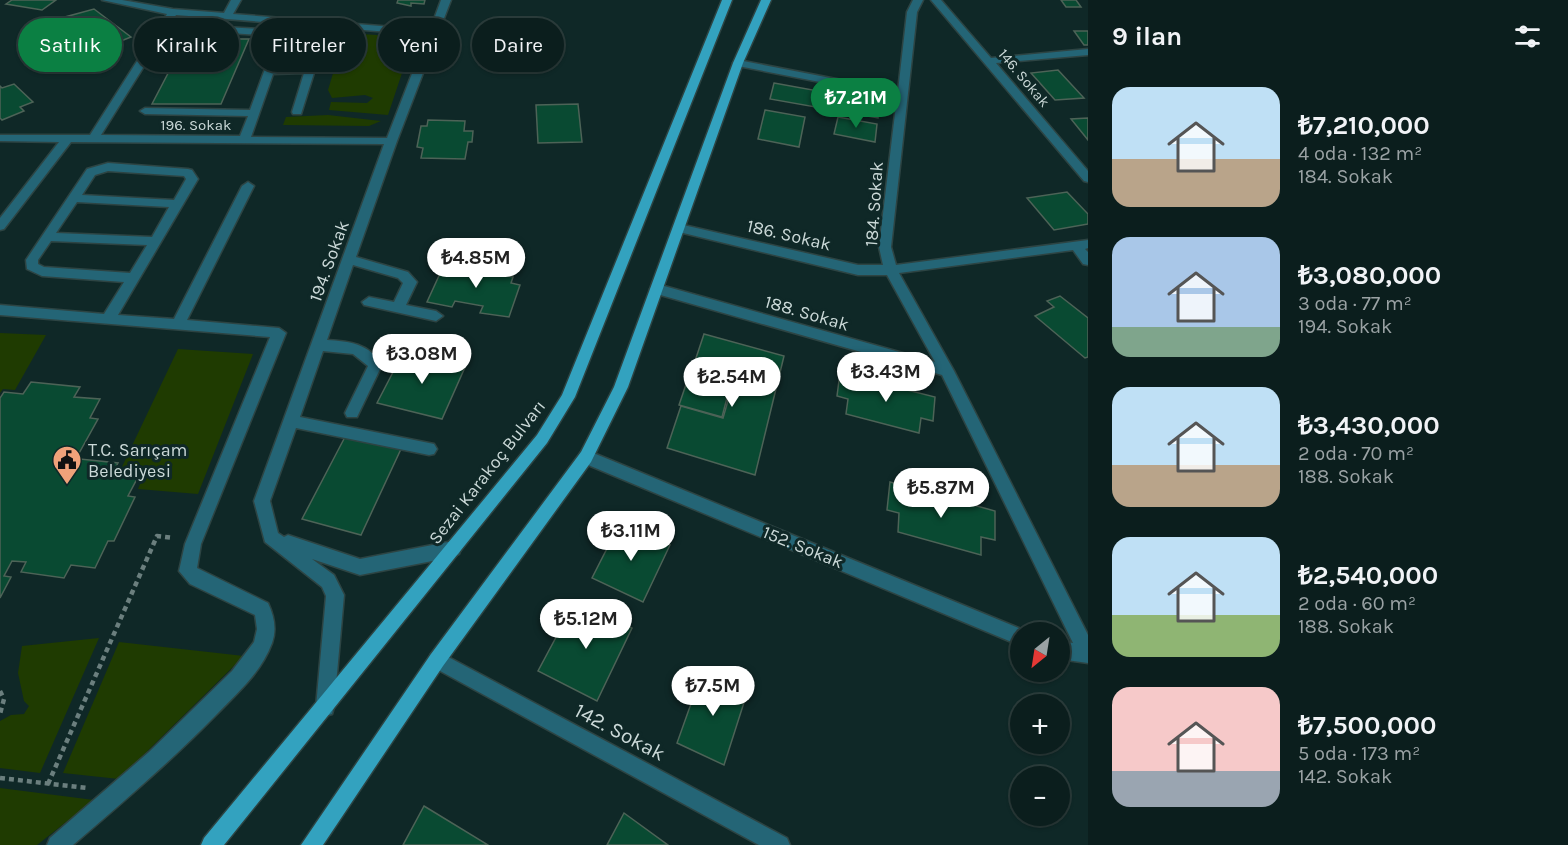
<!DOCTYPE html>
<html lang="tr">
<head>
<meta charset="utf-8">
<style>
  :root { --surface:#0b1e1d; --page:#192b2a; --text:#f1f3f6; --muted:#9aa2a4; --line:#2b3c3b; --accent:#0b8043 }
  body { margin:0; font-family:Karla,sans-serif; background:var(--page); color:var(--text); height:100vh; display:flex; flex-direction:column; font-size:22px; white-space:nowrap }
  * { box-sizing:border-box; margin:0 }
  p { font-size:20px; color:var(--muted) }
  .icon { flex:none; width:33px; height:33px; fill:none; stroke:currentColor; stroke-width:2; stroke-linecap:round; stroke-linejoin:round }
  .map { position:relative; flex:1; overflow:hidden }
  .details { display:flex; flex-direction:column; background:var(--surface); width:480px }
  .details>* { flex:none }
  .top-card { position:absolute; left:18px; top:18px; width:570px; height:54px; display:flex; gap:12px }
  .needle { width:39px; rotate:210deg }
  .controls { position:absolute; left:1010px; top:622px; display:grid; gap:12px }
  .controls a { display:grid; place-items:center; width:60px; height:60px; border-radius:50%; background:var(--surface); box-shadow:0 2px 4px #0004,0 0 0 2px var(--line); font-size:30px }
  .price { position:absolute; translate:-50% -51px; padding:0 14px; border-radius:21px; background:#fff; color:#222; font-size:20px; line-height:39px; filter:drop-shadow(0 2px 3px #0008) }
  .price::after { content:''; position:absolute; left:50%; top:36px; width:18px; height:14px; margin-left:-9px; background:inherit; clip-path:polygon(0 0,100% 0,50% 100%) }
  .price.current { background:var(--accent); color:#fff }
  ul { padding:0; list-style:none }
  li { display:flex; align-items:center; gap:18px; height:150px; padding:0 24px }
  li span { display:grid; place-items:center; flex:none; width:168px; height:120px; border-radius:18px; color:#555 }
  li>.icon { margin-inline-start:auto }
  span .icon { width:72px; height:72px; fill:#fffc; stroke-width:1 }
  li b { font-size:26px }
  h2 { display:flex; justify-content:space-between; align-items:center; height:72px; padding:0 24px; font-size:26px }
  .chip { padding:0 21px; border-radius:27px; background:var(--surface); box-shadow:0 2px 4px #0004,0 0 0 2px var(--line); font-size:21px; line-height:54px }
  .chip.current { background:var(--accent); color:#fff }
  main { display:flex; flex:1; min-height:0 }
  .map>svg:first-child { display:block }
  .green { fill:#1f3b01 }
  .building { fill:#094a32; stroke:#4d6357; stroke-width:1.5 }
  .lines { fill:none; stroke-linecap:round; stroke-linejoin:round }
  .minor-casing { stroke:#2d4443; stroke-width:3 }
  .major-casing { stroke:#2d4443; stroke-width:3 }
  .path { stroke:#6b7f7e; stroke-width:4.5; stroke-dasharray:5 4; stroke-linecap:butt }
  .minor { fill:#246576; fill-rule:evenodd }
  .major { fill:#33a2bf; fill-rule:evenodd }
  .labels { text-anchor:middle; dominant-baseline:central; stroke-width:6; stroke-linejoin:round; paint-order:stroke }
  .far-street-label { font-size:15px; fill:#cbd9d8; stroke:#0f2827 }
  .street-label { font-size:18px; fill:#cbd9d8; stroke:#0f2827 }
  .poi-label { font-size:18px; fill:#cbd9d8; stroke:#0f2827; text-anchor:start }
  .near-street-label { font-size:21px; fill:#cbd9d8; stroke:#0f2827 }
</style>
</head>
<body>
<main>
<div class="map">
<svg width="1088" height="845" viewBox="0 0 1088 845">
  <rect width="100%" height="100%" fill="#0f2827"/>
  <g class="green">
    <polygon points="294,30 393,36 391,40 412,43 388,115 329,110 331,102 367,103 373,98 365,95 332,98 328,90 340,50 336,39 324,36 292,36"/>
    <polygon points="328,115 381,121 369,126 283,125 286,117"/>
    <polygon points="0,333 46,335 15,390 3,389 0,393"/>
    <polygon points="178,349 253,354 198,494 138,489 145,472 120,471"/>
    <polygon points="99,638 40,773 0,768 0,721 11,715 24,714 29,706 24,701 18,673 22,646"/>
    <polygon points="119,642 244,656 119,779 63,773"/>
    <polygon points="0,788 94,800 37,845 0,845"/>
  </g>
  <g class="building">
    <polygon points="12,0 56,0 42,10 6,4"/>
    <polygon points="398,0 425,0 424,4 411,3 411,6 397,3"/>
    <polygon points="1061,0 1076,0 1081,7 1066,7"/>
    <polygon points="94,9 131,37 101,49 96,45 89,48 63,27 69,24 64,22 69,21 65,17"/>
    <polygon points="1074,31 1088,31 1088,45 1084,45"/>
    <polygon points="186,39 249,39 221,104 152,104"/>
    <polygon points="1058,70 1084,98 1055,100 1031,73"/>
    <polygon points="774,83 824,92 821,108 770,99"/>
    <polygon points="14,84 33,102 20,107 24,111 2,120 0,118 0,86 2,88"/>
    <polygon points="841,95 880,102 878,118 838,111"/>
    <polygon points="578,104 582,142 538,143 536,105"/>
    <polygon points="765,110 805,117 799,147 758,139"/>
    <polygon points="838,117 877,124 875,142 834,134"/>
    <polygon points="1088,118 1088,140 1071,119"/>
    <polygon points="428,120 465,121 464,131 473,131 472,142 468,142 465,159 421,158 423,148 417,147 421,126 427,126"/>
    <polygon points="1067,192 1088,214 1088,224 1054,230 1027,198"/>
    <polygon points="455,264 473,267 474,264 501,269 499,274 513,277 511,283 520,285 509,317 480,313 483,306 455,301 452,307 427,302 443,267 454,268"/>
    <polygon points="1060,296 1088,318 1088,357 1085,358 1035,316 1054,307 1047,301"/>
    <polygon points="704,334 784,356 755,475 667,448 681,406 723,418 736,373 695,361"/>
    <polygon points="404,351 466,365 442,419 377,403"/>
    <polygon points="694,361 734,371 722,417 679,405"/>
    <polygon points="840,373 935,397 933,421 921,418 919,433 846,414 848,399 837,396"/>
    <polygon points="31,382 80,387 74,397 100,399 90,418 98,419 78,455 71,454 63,466 75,468 80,459 118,463 113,472 139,475 128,496 135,497 114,541 108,541 95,568 71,565 64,578 21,572 26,562 12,561 4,576 11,577 0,598 0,398 4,392 23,394"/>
    <polygon points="346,435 401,449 361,535 302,519"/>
    <polygon points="890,482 995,511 995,540 981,537 981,555 898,532 899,513 887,510"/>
    <polygon points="620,523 670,545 643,602 592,578"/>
    <polygon points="576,600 632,628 597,701 538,671"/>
    <polygon points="703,670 748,690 724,765 677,743"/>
    <polygon points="424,806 488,845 403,845"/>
    <polygon points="624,813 668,845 607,845"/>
  </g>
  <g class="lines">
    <g class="minor-casing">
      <g id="minor">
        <path d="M102,0H122L173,9L224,13L231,0H241L233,14L430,30L441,0H451L397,141L356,257L408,272L417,282L406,305L436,311L443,316L436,321L364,305L362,302L369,297L394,302L403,283L398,278L353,265L327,340C349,341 370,344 382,365L357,417H347L345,413L368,366L353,354L323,351L300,417L429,443L434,444L437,449L434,454L429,455L296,428L270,501L278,533L284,537L288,535L360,559L453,541L459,544L461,549L459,554L453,557L360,575L312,559L334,575L344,595L334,707L332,714L325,716L318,714L316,707L326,596L322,587L265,542L254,501L384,144L71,142L4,229L0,230V218L59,142L0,141V135H90L167,14ZM176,15L427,35L387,138L251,137L273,74L304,73L292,112L293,114H301L324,41L316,39L306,67L276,68L287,36L281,30L188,25L183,28L185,30L277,36L250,110L145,108L140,111L145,114L248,116L240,136L101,135Z"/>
        <polygon points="913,0 923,0 917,12 891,247 896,265 1088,240 1088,248 1085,249 1088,252 1088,265 1083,264 1073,250 899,273 954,371 1088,635 1088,663 1059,659 1059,641 1073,643 942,375 657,294 650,289 657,284 935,362 887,275 858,275 679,232 673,228 679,224 858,265 883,265 879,247 897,97 738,66 733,63 738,60 898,91 907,12"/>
        <polygon points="931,0 941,0 991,58 1088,49 1088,55 996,63 1088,171 1088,182 1084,181"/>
        <path d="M108,163L188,169L192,170L198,179L118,315L174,319L242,186L248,182L254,186L187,320L279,328L286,333L201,544L197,568L268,603C274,616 277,629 272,643C261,673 237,693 216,715C171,761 122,803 73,845H47L50,838L149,752L232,671L254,642L257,629L255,615L190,584L179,571L185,544L270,337L0,315V305L104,314L124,282L42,276L27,269L26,260L87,169ZM108,171L184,176L186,179L174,200L82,195L95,175ZM77,202L169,207L152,237L56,233ZM51,241L147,245L130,273L44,267L38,264V260Z"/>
        <polygon points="586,450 1026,631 1027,633 1020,633 1020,646 1014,643 581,462 578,457 581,452"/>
        <polygon points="437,651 787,838 790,845 759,845 431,666 428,660 431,654"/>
      </g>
    </g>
    <g class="major-casing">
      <g id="major">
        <polygon points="722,0 732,0 575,397 547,443 224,845 201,845 204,838 495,486 537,435 562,395"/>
        <polygon points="761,0 771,0 743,63 628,387 591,462 443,666 323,845 301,845 431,654 581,452 614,387 733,63"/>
      </g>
    </g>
    <g class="path">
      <polyline points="0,691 4,699 0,714"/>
      <polyline points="0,778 87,788"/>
      <polyline points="48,784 157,536 174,538"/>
    </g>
    <use href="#minor" class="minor"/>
    <use href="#major" class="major"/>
  </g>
  <defs>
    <g id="civic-pin" transform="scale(1.5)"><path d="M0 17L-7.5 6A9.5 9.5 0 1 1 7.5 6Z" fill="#f0a27a" stroke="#0f2827"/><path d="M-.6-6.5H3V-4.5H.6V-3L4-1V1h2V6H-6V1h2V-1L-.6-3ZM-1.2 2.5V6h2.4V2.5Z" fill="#111"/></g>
  </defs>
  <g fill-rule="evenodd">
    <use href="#civic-pin" x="67" y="460"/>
  </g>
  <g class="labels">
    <g class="far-street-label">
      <text transform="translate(1024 78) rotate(50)">146. Sokak</text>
      <text x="196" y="125">196. Sokak</text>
    </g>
    <g class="street-label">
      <text transform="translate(874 204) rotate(-86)">184. Sokak</text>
      <text transform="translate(789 235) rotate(13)">186. Sokak</text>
      <text transform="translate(329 261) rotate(-70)">194. Sokak</text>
      <text transform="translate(807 313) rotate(16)">188. Sokak</text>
      <text transform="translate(487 472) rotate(-52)">Sezai Karakoç Bulvarı</text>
      <text transform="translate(803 547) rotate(22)">152. Sokak</text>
    </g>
    <g class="poi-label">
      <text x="88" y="450">T.C. Sarıçam<tspan x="88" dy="21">Belediyesi</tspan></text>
    </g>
    <g class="near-street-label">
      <text transform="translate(620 732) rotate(28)">142. Sokak</text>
    </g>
  </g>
</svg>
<div class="controls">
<a><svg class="needle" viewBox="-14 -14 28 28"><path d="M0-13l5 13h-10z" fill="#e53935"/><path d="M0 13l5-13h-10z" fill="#9aa2a4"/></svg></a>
<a>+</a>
<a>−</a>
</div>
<b class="price current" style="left:856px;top:129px">₺7.21M</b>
<b class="price" style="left:476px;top:289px">₺4.85M</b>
<b class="price" style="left:422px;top:385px">₺3.08M</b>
<b class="price" style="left:886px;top:403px">₺3.43M</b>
<b class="price" style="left:732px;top:408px">₺2.54M</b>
<b class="price" style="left:941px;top:519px">₺5.87M</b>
<b class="price" style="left:631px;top:562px">₺3.11M</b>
<b class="price" style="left:586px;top:650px">₺5.12M</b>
<b class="price" style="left:713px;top:717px">₺7.5M</b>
<div class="top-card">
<a class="chip current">Satılık</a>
<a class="chip">Kiralık</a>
<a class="chip">Filtreler</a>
<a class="chip">Yeni</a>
<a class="chip">Daire</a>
</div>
</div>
<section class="details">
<h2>9 ilan<svg class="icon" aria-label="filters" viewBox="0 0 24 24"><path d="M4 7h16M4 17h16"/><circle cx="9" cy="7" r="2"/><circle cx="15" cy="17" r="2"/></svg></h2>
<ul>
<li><span style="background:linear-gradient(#bfe0f5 60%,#b9a48a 0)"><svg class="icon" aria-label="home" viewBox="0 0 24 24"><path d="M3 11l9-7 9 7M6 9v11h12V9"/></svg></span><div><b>₺7,210,000</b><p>4 oda · 132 m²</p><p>184. Sokak</p></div></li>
<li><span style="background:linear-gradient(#a9c7e8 75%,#7fa58c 0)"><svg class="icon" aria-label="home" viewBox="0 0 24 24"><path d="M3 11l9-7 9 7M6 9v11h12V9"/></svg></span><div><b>₺3,080,000</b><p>3 oda · 77 m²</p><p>194. Sokak</p></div></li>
<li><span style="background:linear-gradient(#bfe0f5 65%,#b9a48a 0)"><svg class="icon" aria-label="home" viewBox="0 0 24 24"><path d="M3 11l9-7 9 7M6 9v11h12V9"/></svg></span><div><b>₺3,430,000</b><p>2 oda · 70 m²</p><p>188. Sokak</p></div></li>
<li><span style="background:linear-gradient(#bfe0f5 65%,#8fb573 0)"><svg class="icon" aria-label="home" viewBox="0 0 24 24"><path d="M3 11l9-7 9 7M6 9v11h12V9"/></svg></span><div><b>₺2,540,000</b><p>2 oda · 60 m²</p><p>188. Sokak</p></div></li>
<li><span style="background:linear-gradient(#f6c9c9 70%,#9aa5b1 0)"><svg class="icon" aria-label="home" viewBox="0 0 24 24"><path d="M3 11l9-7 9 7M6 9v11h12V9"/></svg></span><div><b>₺7,500,000</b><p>5 oda · 173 m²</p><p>142. Sokak</p></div></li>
</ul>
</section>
</main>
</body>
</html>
